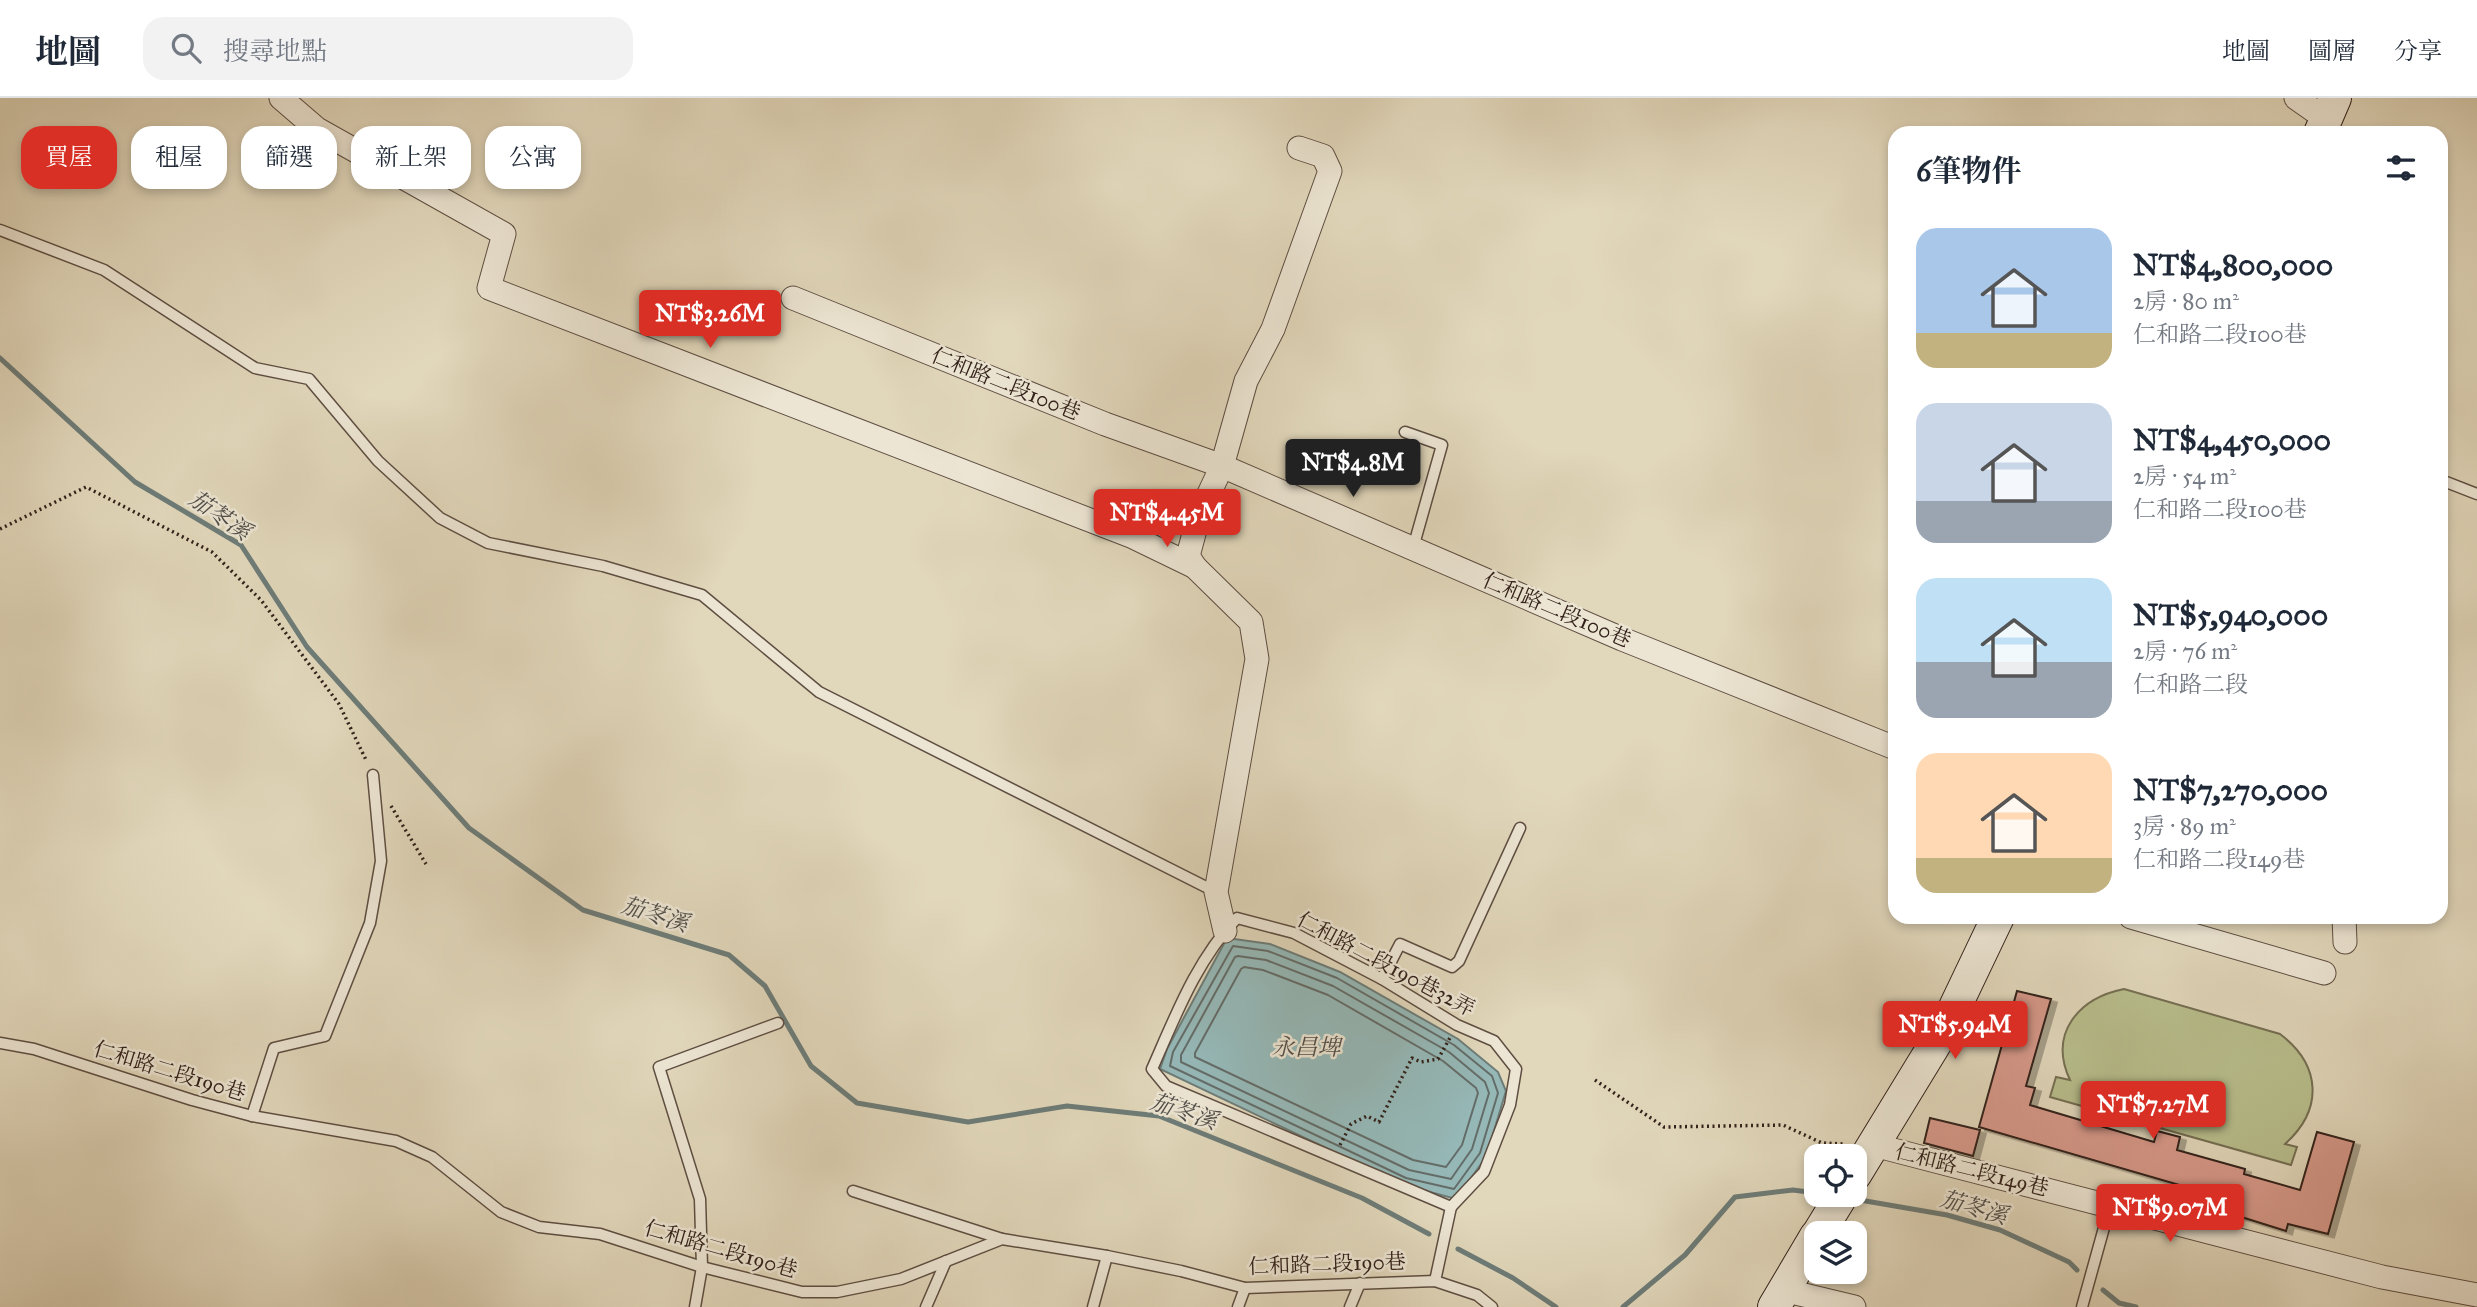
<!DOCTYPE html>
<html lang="zh-TW">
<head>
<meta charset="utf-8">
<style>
  :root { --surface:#fff; --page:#f2f2f3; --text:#1f2937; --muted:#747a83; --line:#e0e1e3; --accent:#d93025 }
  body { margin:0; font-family:"IM FELL Great Primer","Noto Serif TC",serif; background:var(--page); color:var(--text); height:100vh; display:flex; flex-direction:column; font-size:26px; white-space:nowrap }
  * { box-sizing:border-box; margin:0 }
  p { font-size:23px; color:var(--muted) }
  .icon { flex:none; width:38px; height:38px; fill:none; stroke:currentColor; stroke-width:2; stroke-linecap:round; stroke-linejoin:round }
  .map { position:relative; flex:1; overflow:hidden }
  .drawer { position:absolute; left:1888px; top:28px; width:560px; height:798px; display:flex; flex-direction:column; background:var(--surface); border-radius:21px; box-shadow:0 4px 10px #0003 }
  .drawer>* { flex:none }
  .top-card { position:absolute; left:21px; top:28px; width:665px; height:63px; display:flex; gap:14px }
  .tools { position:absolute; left:1804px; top:1046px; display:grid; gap:14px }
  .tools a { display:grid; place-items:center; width:63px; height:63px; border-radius:14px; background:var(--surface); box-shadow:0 4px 10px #0003; font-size:35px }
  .price { position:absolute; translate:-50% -60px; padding:0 16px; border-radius:7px; background:var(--accent); color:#fff; font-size:23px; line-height:46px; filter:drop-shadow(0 2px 4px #0008) }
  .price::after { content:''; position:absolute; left:50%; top:42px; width:21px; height:16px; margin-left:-10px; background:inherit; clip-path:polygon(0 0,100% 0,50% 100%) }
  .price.active { background:#222; color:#fff }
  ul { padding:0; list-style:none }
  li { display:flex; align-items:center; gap:21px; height:175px; padding:0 28px }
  li span { display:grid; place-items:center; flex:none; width:196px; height:140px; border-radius:21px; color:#555 }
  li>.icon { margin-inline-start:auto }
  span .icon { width:84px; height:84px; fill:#fffc; stroke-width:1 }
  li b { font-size:30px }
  h2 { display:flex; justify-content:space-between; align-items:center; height:84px; padding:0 28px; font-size:30px }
  .chip { padding:0 24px; border-radius:21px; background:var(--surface); box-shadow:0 4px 10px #0003; font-size:24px; line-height:63px }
  .chip.active { background:var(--accent); color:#fff }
  header { display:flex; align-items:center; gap:42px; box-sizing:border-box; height:98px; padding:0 35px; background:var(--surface); border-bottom:2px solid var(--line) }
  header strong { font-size:33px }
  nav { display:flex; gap:38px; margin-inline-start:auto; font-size:24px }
  .search { width:490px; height:63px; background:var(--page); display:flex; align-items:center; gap:18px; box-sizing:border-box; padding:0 24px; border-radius:21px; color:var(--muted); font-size:26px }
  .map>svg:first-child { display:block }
  .green { fill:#b8bd8c; stroke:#756f53; stroke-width:2 }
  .water { fill:#95b8b7; stroke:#6d7c78; stroke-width:2 }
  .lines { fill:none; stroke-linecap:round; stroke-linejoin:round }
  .shore { stroke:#646c68; stroke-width:2 }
  .stream { stroke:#6d7c78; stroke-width:5 }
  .building { fill:#d69889; stroke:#32211a; stroke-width:2; filter:url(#shadow) }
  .lane-casing { stroke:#5e4e42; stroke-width:13 }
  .street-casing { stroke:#5e4e42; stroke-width:25 }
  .secondary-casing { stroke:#32211a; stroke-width:34 }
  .path { stroke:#32211a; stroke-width:3.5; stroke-dasharray:2 3.5; stroke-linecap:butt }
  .lane { stroke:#ece5d3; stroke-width:10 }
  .street { stroke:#ece5d3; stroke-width:23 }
  .secondary { stroke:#ece5d3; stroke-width:32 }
  .labels { text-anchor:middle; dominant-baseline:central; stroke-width:5; stroke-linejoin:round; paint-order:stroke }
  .street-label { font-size:21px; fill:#32211a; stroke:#ece5d3 }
  .water-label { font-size:23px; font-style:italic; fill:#504e49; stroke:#ece5d3 }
</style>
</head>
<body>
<header>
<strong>地圖</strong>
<div class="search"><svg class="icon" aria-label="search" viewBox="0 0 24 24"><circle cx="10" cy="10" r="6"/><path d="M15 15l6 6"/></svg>搜尋地點</div>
<nav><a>地圖</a><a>圖層</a><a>分享</a></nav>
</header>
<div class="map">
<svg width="2477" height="1209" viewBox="0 0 2477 1209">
  <defs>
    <filter id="shadow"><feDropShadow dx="6" dy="3.5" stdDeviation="0" flood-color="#0004"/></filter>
  </defs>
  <rect width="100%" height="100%" fill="#e1d7bb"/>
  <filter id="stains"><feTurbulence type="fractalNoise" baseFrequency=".00286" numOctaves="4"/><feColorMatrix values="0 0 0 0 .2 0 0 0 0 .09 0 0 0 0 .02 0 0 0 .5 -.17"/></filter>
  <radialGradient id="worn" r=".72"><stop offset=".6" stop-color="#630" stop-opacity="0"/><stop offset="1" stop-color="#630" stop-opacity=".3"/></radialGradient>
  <path class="green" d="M2124,891L2280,936C2321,967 2324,1011 2285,1046L2297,1049L2291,1067L2050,999L2056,979L2070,982C2048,935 2079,900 2124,891Z"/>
  <polygon class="water" points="1227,840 1270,846 1340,874 1458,941 1498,974 1506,993 1486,1059 1456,1101 1404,1087 1160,971 1167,951"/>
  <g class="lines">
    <g class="shore">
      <polygon points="1233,848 1268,853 1337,880 1454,947 1492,978 1498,995 1480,1055 1454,1091 1406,1080 1170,968 1173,954"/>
      <polygon points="1238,858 1266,862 1333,888 1449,954 1485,984 1489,995 1472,1051 1451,1081 1409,1072 1181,964 1181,957 1235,859"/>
      <polygon points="1244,869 1263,872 1328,897 1443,963 1476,990 1478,995 1462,1047 1446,1069 1413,1062 1195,959 1195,955 1241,871"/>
    </g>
    <g class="stream">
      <polyline points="0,260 135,384 241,447 307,549 469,730 583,812 729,857 765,888 811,968 857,1005 968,1024 1067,1008 1159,1018 1362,1100 1429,1136"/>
      <polyline points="1854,1101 1947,1117 2000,1132 2069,1164 2077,1172"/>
      <polyline points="1458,1151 1513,1180 1556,1209"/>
      <polyline points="2103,1192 2119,1205 2136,1209"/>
      <polyline points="1623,1209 1685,1157 1735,1099 1793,1092 1816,1095"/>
    </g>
  </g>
  <g class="building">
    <polygon points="2017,893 2051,901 2026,988 2035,990 2030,1007 2154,1044 2157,1033 2180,1039 2177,1052 2245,1071 2244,1076 2300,1092 2317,1034 2354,1044 2328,1136 2288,1126 2286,1133 2235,1117 2238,1104 1979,1029"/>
    <polygon points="1930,1020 1980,1032 1973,1058 1924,1045"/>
  </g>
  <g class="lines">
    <g class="lane-casing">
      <g id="lane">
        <polyline points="0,132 104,172 255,270 309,281 378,363 440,420 488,445 603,468 702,497 819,594 1216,794"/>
        <polyline points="1405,334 1442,347 1413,450"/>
        <polyline points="2441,382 2477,396"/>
        <path d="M1237,820L1294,835L1382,881L1457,927L1494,943L1516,971L1510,1007L1484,1074L1451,1109L1166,988L1152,971C1175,919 1197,861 1237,820Z"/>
        <polyline points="1382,881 1400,846 1452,869 1459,863 1520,730"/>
        <polyline points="0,945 34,951 192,1002 252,1018 396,1043 432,1059 501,1114 539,1129 600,1136 702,1169 802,1194 837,1194 901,1181 1002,1141 1107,1158 1181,1173 1245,1190 1435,1183 1477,1197 1492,1209"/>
        <polyline points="252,1018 274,950 325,938 370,825 381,763 373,677"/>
        <polyline points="853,1093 1002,1141"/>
        <polyline points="1435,1183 1451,1109"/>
        <polyline points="695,1209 702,1169 700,1101 659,969 778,925"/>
        <polyline points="926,1209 946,1163"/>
        <polyline points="1093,1209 1107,1158"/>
        <polyline points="1238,1209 1245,1190"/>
        <polyline points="1350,1209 1360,1185"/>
        <polyline points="2082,1209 2110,1108"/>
      </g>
    </g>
    <g class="street-casing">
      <g id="street">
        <polyline points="281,0 317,31 504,136 489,190 1131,438 1195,469"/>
        <polyline points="2296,0 2326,21"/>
        <polyline points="793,200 1105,326 1222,368 1622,541 1895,650"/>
        <polyline points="2131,819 2324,875"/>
        <polyline points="2344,819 2345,844"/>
        <polyline points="1225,833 1216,794 1257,561 1251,524 1195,469 1188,458 1199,417 1222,368 1246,283 1273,231 1330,73 1323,58 1299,50"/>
        <polyline points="1874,1047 2382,1179 2477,1197"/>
        <polyline points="1783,1192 1854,1209"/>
      </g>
    </g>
    <g class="secondary-casing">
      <g id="secondary">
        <polyline points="2320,35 2335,0"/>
        <polyline points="1855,1077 1946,928 1998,819"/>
        <polyline points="1818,1136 1842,1097"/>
        <polyline points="1774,1209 1816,1138"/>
      </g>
    </g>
    <g class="path">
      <polyline points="0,431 86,389 212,454 261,502 339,606 367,664"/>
      <polyline points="391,708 426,766"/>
      <polyline points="1595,982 1664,1029 1783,1027 1822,1045 1844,1046"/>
      <polyline points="1340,1047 1351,1026 1367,1018 1379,1024 1412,960 1421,964 1438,961 1451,938"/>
    </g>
    <use href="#lane" class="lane"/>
    <use href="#street" class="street"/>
    <use href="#secondary" class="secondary"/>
  </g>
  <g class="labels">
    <g class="street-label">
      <text transform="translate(1006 286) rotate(22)">仁和路二段100巷</text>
      <text transform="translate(1557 512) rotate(23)">仁和路二段100巷</text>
      <text transform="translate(1386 866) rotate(28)">仁和路二段190巷32弄</text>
      <text transform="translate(170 973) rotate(17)">仁和路二段190巷</text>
      <text transform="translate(1972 1072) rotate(14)">仁和路二段149巷</text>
      <text transform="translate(721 1151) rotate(16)">仁和路二段190巷</text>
      <text transform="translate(1327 1166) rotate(-2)">仁和路二段190巷</text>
    </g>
    <g class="water-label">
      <text transform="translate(220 417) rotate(34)">茄苳溪</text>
      <text transform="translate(655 816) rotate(17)">茄苳溪</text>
      <text x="1306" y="949">永昌埤</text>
      <text transform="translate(1184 1013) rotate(18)">茄苳溪</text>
      <text transform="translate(1974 1109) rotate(16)">茄苳溪</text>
    </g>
  </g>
  <rect width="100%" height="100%" filter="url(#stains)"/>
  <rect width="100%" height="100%" fill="url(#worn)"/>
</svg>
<div class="tools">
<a><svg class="icon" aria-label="locate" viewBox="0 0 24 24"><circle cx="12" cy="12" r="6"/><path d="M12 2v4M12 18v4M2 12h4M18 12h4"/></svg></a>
<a><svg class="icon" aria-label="layers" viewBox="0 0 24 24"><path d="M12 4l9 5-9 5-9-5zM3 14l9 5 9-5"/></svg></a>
</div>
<b class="price" style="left:710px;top:252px">NT$3.26M</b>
<b class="price active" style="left:1353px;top:401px">NT$4.8M</b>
<b class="price" style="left:1167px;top:451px">NT$4.45M</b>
<b class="price" style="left:1955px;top:963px">NT$5.94M</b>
<b class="price" style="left:2153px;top:1043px">NT$7.27M</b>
<b class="price" style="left:2170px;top:1146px">NT$9.07M</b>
<div class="top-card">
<a class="chip active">買屋</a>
<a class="chip">租屋</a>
<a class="chip">篩選</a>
<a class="chip">新上架</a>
<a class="chip">公寓</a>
</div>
<section class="drawer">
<h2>6筆物件<svg class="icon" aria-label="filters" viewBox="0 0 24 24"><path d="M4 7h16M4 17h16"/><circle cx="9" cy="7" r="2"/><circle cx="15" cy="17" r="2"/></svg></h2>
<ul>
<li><span style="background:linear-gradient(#a9c7e8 75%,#c2b280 0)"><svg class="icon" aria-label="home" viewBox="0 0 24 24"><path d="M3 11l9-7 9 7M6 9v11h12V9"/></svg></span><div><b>NT$4,800,000</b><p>2房 · 80 m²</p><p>仁和路二段100巷</p></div></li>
<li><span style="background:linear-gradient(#c9d6e8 70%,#9aa5b1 0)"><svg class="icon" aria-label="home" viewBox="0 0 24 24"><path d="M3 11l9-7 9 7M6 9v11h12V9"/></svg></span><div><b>NT$4,450,000</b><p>2房 · 54 m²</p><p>仁和路二段100巷</p></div></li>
<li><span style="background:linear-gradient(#bfe0f5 60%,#9aa5b1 0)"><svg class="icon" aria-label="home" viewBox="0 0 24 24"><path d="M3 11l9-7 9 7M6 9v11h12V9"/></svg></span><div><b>NT$5,940,000</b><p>2房 · 76 m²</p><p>仁和路二段</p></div></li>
<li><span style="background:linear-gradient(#ffd9b3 75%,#c2b280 0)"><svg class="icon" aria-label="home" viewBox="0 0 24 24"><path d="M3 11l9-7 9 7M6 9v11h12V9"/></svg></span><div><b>NT$7,270,000</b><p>3房 · 89 m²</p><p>仁和路二段149巷</p></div></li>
</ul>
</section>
</div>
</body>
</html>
